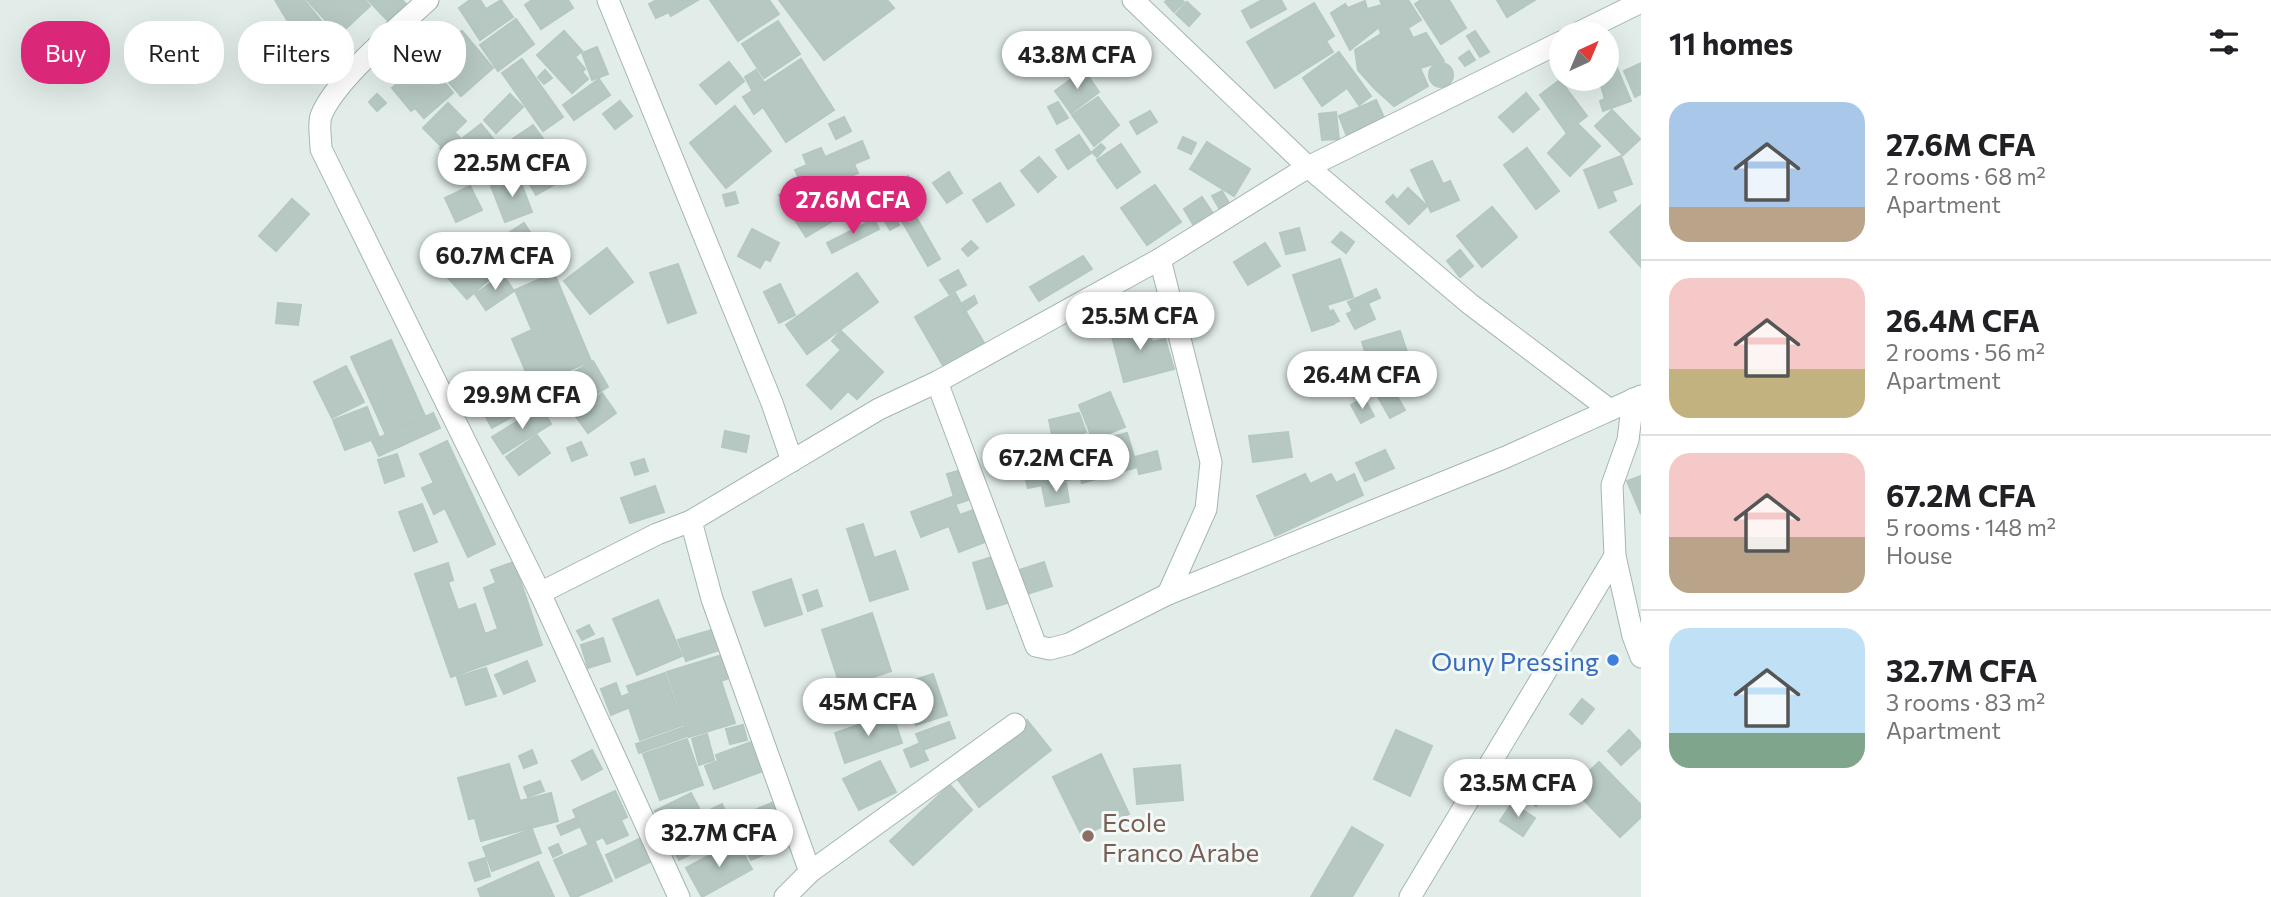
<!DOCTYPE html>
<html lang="en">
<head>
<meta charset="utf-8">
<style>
  :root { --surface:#fff; --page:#f6f6f6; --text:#202124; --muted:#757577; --line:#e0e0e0; --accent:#db2777 }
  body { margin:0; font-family:Commissioner,sans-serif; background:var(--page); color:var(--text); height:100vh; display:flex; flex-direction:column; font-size:26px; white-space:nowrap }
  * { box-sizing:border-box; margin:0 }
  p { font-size:23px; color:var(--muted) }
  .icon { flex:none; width:38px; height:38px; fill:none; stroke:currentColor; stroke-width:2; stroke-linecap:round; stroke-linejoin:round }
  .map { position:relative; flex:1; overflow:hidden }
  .drawer { display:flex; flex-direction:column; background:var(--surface); width:630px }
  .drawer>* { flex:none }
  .banner { position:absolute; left:21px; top:21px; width:665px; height:63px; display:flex; gap:14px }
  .needle { width:46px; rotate:44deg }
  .tools { position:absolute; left:1549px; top:21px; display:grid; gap:14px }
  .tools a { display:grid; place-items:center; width:70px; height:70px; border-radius:50%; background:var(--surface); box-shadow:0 7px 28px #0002; font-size:35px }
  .price { position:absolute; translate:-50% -60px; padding:0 16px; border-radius:24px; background:#fff; color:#222; font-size:23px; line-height:46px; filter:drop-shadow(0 2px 4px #0008) }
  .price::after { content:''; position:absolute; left:50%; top:42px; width:21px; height:16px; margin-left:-10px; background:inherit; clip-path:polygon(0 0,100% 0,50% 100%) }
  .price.active { background:var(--accent); color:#fff }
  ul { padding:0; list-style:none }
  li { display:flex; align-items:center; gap:21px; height:175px; padding:0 28px }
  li+li { border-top:2px solid var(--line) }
  li span { display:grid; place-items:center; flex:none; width:196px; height:140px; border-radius:21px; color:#555 }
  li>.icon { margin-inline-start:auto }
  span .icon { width:84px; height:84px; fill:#fffc; stroke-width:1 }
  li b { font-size:30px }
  h2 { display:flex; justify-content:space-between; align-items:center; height:84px; padding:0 28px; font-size:30px }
  .pill { padding:0 24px; border-radius:28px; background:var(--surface); box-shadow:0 7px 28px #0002; font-size:24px; line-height:63px }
  .pill.active { background:var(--accent); color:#fff }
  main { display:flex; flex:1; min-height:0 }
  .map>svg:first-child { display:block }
  .building { fill:#b7c8c2; stroke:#b4c7c1; stroke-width:2 }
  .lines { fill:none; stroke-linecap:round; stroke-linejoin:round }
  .minor-casing { stroke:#a4b6b1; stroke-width:23 }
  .minor { stroke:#fff; stroke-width:21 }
  .shop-dot { fill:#3f7fe0; stroke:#f3f9f7; stroke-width:2.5 }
  .education-dot { fill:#8d6e63; stroke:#f3f9f7; stroke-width:2.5 }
  .labels { text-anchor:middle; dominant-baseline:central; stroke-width:6; stroke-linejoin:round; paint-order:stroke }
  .shop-label { font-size:26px; fill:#366cbe; stroke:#f3f9f7; text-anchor:end }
  .education-label { font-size:26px; fill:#785e54; stroke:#f3f9f7; text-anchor:start }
</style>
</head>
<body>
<main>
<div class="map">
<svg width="1641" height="897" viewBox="0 0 1641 897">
  <rect width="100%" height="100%" fill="#e2ede9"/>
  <g class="building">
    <polygon points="275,0 304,0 327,28 317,36 328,48 312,61"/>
    <polygon points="307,0 365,0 370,6 339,35"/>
    <polygon points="368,0 402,0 409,7 391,24"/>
    <polygon points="470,0 480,0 486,9 501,0 513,17 480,40 459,8"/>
    <polygon points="532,0 568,0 573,8 541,29 525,5"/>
    <polygon points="657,0 660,0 667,13 656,18 649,4"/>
    <polygon points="661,0 698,0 671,16"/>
    <polygon points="710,0 769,0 779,14 738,41"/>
    <polygon points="779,0 887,0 894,8 824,60"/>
    <polygon points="1167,0 1182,0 1184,2 1174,12 1165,2"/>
    <polygon points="1262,0 1281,0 1286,9 1251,28 1242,11"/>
    <polygon points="1380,0 1408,0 1421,20 1408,28 1413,38 1426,33 1444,61 1420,68 1428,86 1394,106 1375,89 1358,70 1355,50 1381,34 1379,27 1350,50 1331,13 1345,4 1348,8 1365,1 1367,9 1382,5"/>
    <polygon points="1421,0 1449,0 1466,28 1441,44 1415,4"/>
    <polygon points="1497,0 1535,0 1507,17"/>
    <polygon points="1187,2 1200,14 1189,26 1176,14"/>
    <polygon points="1314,3 1334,36 1326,41 1333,52 1275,88 1247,42"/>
    <polygon points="516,19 534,44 498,71 480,45"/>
    <polygon points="778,21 800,54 764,78 742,44"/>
    <polygon points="438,30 449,42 462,31 493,68 461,96 418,47"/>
    <polygon points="564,31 582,51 575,57 585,69 582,72 588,79 572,93 537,55"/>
    <polygon points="1475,31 1489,52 1480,57 1467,36"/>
    <polygon points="597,47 608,74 592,80 582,53"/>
    <polygon points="1469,51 1475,60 1465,66 1459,58"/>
    <polygon points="1339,52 1371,96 1359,105 1347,88 1322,106 1303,78"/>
    <polygon points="522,59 563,117 543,131 502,73"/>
    <polygon points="801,59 834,110 786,142 763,107 754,114 743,97"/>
    <polygon points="426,60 453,93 424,118 415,108 411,111 392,88"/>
    <polygon points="729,62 744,81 716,104 700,85"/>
    <polygon points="1641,63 1641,94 1635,97 1624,71"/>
    <circle cx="1441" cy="75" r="12"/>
    <polygon points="1617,68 1631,101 1603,111 1600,101 1605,99 1599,79 1606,79 1606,71"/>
    <polygon points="545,70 552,78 544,84 538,77"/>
    <polygon points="756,70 764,83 752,90 745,77"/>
    <polygon points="1084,70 1099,92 1071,113 1055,91"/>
    <polygon points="599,79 610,95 574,120 563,105"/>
    <polygon points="1560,80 1587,116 1566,132 1540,95"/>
    <polygon points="1526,93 1539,109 1513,132 1499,117"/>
    <polygon points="377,94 386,103 377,111 369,102"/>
    <polygon points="510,94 523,107 496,133 484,120"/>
    <polygon points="1098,97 1119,125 1094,146 1072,115"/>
    <polygon points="1376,100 1386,122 1348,139 1339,116"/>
    <polygon points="620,101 632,116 615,129 603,114"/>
    <polygon points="1058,102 1068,118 1057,124 1048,107"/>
    <polygon points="448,103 466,121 441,146 423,128"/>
    <polygon points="735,106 771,151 726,188 690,143"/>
    <polygon points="1612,110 1640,139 1623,155 1595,126"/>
    <polygon points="1150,111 1157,122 1137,134 1130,122"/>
    <polygon points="1336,112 1339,139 1322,140 1319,114"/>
    <polygon points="844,117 851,131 836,139 829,124"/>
    <polygon points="1577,123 1600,146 1570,176 1548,153"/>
    <polygon points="481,124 516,167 497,181 463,138"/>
    <polygon points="533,125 544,140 516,160 504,145"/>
    <polygon points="455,133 466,143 450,159 440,148"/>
    <polygon points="1079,135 1091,153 1068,169 1056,150"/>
    <polygon points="1183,137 1196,143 1191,154 1178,148"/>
    <polygon points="862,141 869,158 854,164 858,173 812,193 831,222 806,237 779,195 801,182 795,170 807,165 803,155 821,148 825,157"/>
    <polygon points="1207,142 1250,169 1234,196 1190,169"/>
    <polygon points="1101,144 1105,148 1097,157 1092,152"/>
    <polygon points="1121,144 1140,172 1117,188 1097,160"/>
    <polygon points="552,145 569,176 536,195 518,164"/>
    <polygon points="1527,148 1559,191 1536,209 1504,165"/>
    <polygon points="1621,156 1632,184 1612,191 1616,201 1599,208 1584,170"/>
    <polygon points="1039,157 1056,177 1038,192 1021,171"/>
    <polygon points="470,160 477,172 467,178 460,166"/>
    <polygon points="1432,161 1443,184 1450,181 1459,200 1431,212 1411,170"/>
    <polygon points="949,172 962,193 947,203 933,183"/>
    <polygon points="518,175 532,212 505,222 491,186"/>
    <polygon points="908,176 924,203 912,210 940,259 928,266 884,190"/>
    <polygon points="1000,183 1014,205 987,222 973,200"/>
    <polygon points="1155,185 1181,222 1147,245 1121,208"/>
    <polygon points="470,186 482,210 456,222 445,198"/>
    <polygon points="1408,188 1427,206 1409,224 1386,202 1393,195 1397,200"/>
    <polygon points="1222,191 1229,203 1219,208 1212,196"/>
    <polygon points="735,192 738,203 726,206 723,195"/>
    <polygon points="1202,197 1212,212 1193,224 1184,209"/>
    <polygon points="292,199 309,214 276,251 259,236"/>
    <polygon points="1641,205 1641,267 1610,232"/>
    <polygon points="1492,207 1517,237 1482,267 1457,236"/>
    <polygon points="894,215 899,225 890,230 884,220"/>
    <polygon points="874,219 879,229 832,253 827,243"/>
    <polygon points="524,223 539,246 502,270 487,247"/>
    <polygon points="1299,228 1305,250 1286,254 1280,233"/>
    <polygon points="752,229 779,243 770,261 765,259 760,268 738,256"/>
    <polygon points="1341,232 1354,242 1346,253 1332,242"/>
    <polygon points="463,237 496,273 467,299 435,263"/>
    <polygon points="971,241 978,248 968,256 962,249"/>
    <polygon points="1265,243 1280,266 1248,285 1234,262"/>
    <polygon points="607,248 633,282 590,314 564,281"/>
    <polygon points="1460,250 1473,266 1460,277 1447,261"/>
    <polygon points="1083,256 1092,269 1039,301 1030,287"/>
    <polygon points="1340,259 1353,297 1327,305 1334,324 1312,331 1293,275"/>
    <polygon points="678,264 696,313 668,323 650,273"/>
    <polygon points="958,270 966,285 949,294 940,280"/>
    <polygon points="554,273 591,361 532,386 512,339 532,330 515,290"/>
    <polygon points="857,273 878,302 807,354 786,325"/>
    <polygon points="503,275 514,291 486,310 475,294"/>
    <polygon points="780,284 795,315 779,323 764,292"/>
    <polygon points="1376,289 1380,298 1352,310 1348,302"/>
    <polygon points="955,293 984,343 944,367 915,317"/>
    <polygon points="974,296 977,303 967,310 962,303"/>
    <polygon points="278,303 301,305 298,325 276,323"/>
    <polygon points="1368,303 1375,319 1355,329 1347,314"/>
    <polygon points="1333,310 1339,321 1327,326 1322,316"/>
    <polygon points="1146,320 1152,342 1165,339 1174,369 1124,382 1110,329"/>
    <polygon points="841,331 883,372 857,399 848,391 831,409 807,385 841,350 832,341"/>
    <polygon points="1400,331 1407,352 1369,363 1362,342"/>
    <polygon points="391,340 425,416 385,433 351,357"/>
    <polygon points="593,361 608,387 557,416 546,397 571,383 567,376"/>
    <polygon points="346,366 364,402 332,418 314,382"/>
    <polygon points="1389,382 1405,410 1390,418 1374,390"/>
    <polygon points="526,385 529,389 533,386 541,400 492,428 482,410"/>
    <polygon points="1110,392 1125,427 1093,440 1079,405"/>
    <polygon points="602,393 616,413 588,433 574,414"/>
    <polygon points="1364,398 1374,416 1361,423 1351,405"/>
    <polygon points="367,407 379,437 345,450 333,420"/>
    <polygon points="541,407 551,424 503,454 492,437"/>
    <polygon points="433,413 440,428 379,456 372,441"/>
    <polygon points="1079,413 1086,432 1063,439 1072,479 1028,488 1018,446 1053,439 1049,420"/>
    <polygon points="725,431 749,436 746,452 722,447"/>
    <polygon points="1288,432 1292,457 1253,462 1249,436"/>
    <polygon points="1127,433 1137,467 1082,483 1078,469 1099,464 1093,442"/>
    <polygon points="537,435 550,453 519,475 506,457"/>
    <polygon points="447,441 495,544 468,557 445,508 434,514 422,488 434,483 420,454"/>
    <polygon points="581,442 587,455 572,461 567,448"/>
    <polygon points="1385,450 1394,468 1365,481 1356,463"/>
    <polygon points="1157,451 1161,469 1139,474 1135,457"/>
    <polygon points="397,454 404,476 385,483 378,460"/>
    <polygon points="644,459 648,471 635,475 631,463"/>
    <polygon points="962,470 971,499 956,504 947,474"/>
    <polygon points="1305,474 1310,484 1331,474 1336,483 1354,474 1363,495 1275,536 1257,496"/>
    <polygon points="1641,476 1641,514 1627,481"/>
    <polygon points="1066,483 1069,502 1046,506 1042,487"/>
    <polygon points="655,486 664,512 630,523 621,498"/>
    <polygon points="952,497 960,515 976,509 988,541 959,552 949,526 921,537 911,512"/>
    <polygon points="422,504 437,542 414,551 399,512"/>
    <polygon points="863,524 874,558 895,551 908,589 870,601 847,529"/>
    <polygon points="992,557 1007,603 987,609 973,563"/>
    <polygon points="514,562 542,645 451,677 415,574 448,563 453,580 448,582 458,610 475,604 485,634 498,629 484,588 496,583 491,570"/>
    <polygon points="1044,562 1052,586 1024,595 1016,571"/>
    <polygon points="791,579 802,614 765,626 753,592"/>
    <polygon points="817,590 822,606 808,611 803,595"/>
    <polygon points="658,600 682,656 637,675 613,619"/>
    <polygon points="872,613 891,671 841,688 822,630"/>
    <polygon points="589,625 594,634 582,640 577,631"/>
    <polygon points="715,629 722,649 686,661 678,640"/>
    <polygon points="603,638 610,661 588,668 581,645"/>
    <polygon points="725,654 732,677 721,681 735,723 689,737 667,672"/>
    <polygon points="527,661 535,681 504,694 495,675"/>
    <polygon points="486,668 496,696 466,705 457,677"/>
    <polygon points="665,673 683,725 640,740 629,708 635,706 627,686"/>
    <polygon points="933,674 947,715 916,725 902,684"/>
    <polygon points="616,683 621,697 628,694 633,706 611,715 601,689"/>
    <polygon points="1582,699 1594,709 1582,724 1570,714"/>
    <polygon points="892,713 902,743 845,763 835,733"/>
    <polygon points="1027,720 1051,750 979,807 955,776"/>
    <polygon points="949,722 955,738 923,750 916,734"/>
    <polygon points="743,725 747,740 730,744 726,729"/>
    <polygon points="684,727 688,736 639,753 636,744"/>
    <polygon points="1396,730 1432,746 1410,796 1374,779"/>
    <polygon points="1629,730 1641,743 1641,746 1621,765 1608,751"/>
    <polygon points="707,734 714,760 699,765 692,739"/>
    <polygon points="687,739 703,785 660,800 643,754"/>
    <polygon points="754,741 766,770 714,789 705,766 718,761 716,755"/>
    <polygon points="920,743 928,760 911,767 904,750"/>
    <polygon points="532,750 537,763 524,768 519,756"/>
    <polygon points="592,750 602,769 582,780 572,761"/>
    <polygon points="1101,754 1129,814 1082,836 1053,777"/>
    <polygon points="880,761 896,792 859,810 843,779"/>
    <polygon points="1599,762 1641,805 1641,817 1620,837 1572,788"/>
    <polygon points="509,764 520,801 551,793 558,821 481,841 475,818 469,819 458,778"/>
    <polygon points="1180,765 1183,800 1137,804 1134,769"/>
    <polygon points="1527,780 1545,795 1536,806 1518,791"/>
    <polygon points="540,781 544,791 528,797 524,787"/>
    <polygon points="950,785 972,810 913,865 890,841"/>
    <polygon points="615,791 627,817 621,820 628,835 607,844 603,837 588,844 573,810"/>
    <polygon points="691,793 702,814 722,804 735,832 679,860 655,811"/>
    <polygon points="776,801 793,842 751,860 734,819"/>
    <polygon points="1512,803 1535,818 1523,836 1500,821"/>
    <polygon points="576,818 579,827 561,835 557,826"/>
    <polygon points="1352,827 1383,845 1352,897 1311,897"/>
    <polygon points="532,829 541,853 492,871 483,847"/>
    <polygon points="641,838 652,861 616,878 606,855"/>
    <polygon points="736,841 752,869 702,897 686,868"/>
    <polygon points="595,842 612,881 576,897 571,897 554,860"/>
    <polygon points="558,844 562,853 553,857 549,848"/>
    <polygon points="485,858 490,876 475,881 469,863"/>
    <polygon points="538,862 554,897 481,897 478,889"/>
  </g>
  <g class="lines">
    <g class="minor-casing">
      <g id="minor">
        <path d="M428,0C399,27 334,81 321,116C318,125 321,139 321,149L540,593L679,897"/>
        <polyline points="608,0 772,403 792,461"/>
        <polyline points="1133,0 1308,167 1470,304 1610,410"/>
        <polyline points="1578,33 1641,2"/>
        <polyline points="1160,259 1211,462 1206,509 1168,594"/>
        <polyline points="937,382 1036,646 1050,649 1069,644 1168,594 1506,457 1641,396"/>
        <polyline points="1633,399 1628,440 1612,485 1615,556 1633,636 1641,657"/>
        <polyline points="540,593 657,534 691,521"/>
        <polyline points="810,872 712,599 691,521 879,409 937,382 1160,259 1308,167 1561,42"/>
        <polyline points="785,897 810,872 1015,724"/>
        <polyline points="1410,897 1615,556"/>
      </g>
    </g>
    <use href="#minor" class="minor"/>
  </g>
  <circle class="shop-dot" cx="1613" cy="660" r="7"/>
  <circle class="education-dot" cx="1088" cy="836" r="7"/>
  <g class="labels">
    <g class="shop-label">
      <text x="1599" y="660">Ouny Pressing</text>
    </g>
    <g class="education-label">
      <text x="1102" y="821">Ecole<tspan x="1102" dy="30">Franco Arabe</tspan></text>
    </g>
  </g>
</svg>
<div class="tools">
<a><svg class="needle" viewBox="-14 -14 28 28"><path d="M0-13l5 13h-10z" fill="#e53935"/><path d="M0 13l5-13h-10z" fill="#757577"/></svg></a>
</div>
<b class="price" style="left:1077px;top:91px">43.8M CFA</b>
<b class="price" style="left:512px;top:199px">22.5M CFA</b>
<b class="price active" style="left:853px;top:236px">27.6M CFA</b>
<b class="price" style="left:495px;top:292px">60.7M CFA</b>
<b class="price" style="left:1140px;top:352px">25.5M CFA</b>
<b class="price" style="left:1362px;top:411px">26.4M CFA</b>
<b class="price" style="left:522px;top:431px">29.9M CFA</b>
<b class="price" style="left:1056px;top:494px">67.2M CFA</b>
<b class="price" style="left:868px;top:738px">45M CFA</b>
<b class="price" style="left:1518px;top:819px">23.5M CFA</b>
<b class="price" style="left:719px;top:869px">32.7M CFA</b>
<div class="banner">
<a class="pill active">Buy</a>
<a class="pill">Rent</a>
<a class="pill">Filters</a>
<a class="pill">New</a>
</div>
</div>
<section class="drawer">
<h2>11 homes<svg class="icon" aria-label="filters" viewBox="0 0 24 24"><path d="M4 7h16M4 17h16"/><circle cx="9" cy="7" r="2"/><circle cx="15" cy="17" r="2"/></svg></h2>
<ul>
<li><span style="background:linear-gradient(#a9c7e8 75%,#b9a48a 0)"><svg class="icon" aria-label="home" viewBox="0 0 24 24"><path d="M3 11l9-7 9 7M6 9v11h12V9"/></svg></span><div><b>27.6M CFA</b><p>2 rooms · 68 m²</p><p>Apartment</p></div></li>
<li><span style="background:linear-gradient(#f6c9c9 65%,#c2b280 0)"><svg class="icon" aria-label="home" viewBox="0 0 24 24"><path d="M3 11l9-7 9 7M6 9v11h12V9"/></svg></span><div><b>26.4M CFA</b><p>2 rooms · 56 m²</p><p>Apartment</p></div></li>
<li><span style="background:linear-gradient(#f6c9c9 60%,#b9a48a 0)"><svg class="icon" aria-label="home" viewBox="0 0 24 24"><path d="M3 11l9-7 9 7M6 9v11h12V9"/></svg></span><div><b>67.2M CFA</b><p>5 rooms · 148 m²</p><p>House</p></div></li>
<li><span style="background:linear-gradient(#bfe0f5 75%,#7fa58c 0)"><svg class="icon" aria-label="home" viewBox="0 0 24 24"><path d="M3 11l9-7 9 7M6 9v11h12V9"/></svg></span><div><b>32.7M CFA</b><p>3 rooms · 83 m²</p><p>Apartment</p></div></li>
</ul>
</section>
</main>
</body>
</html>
